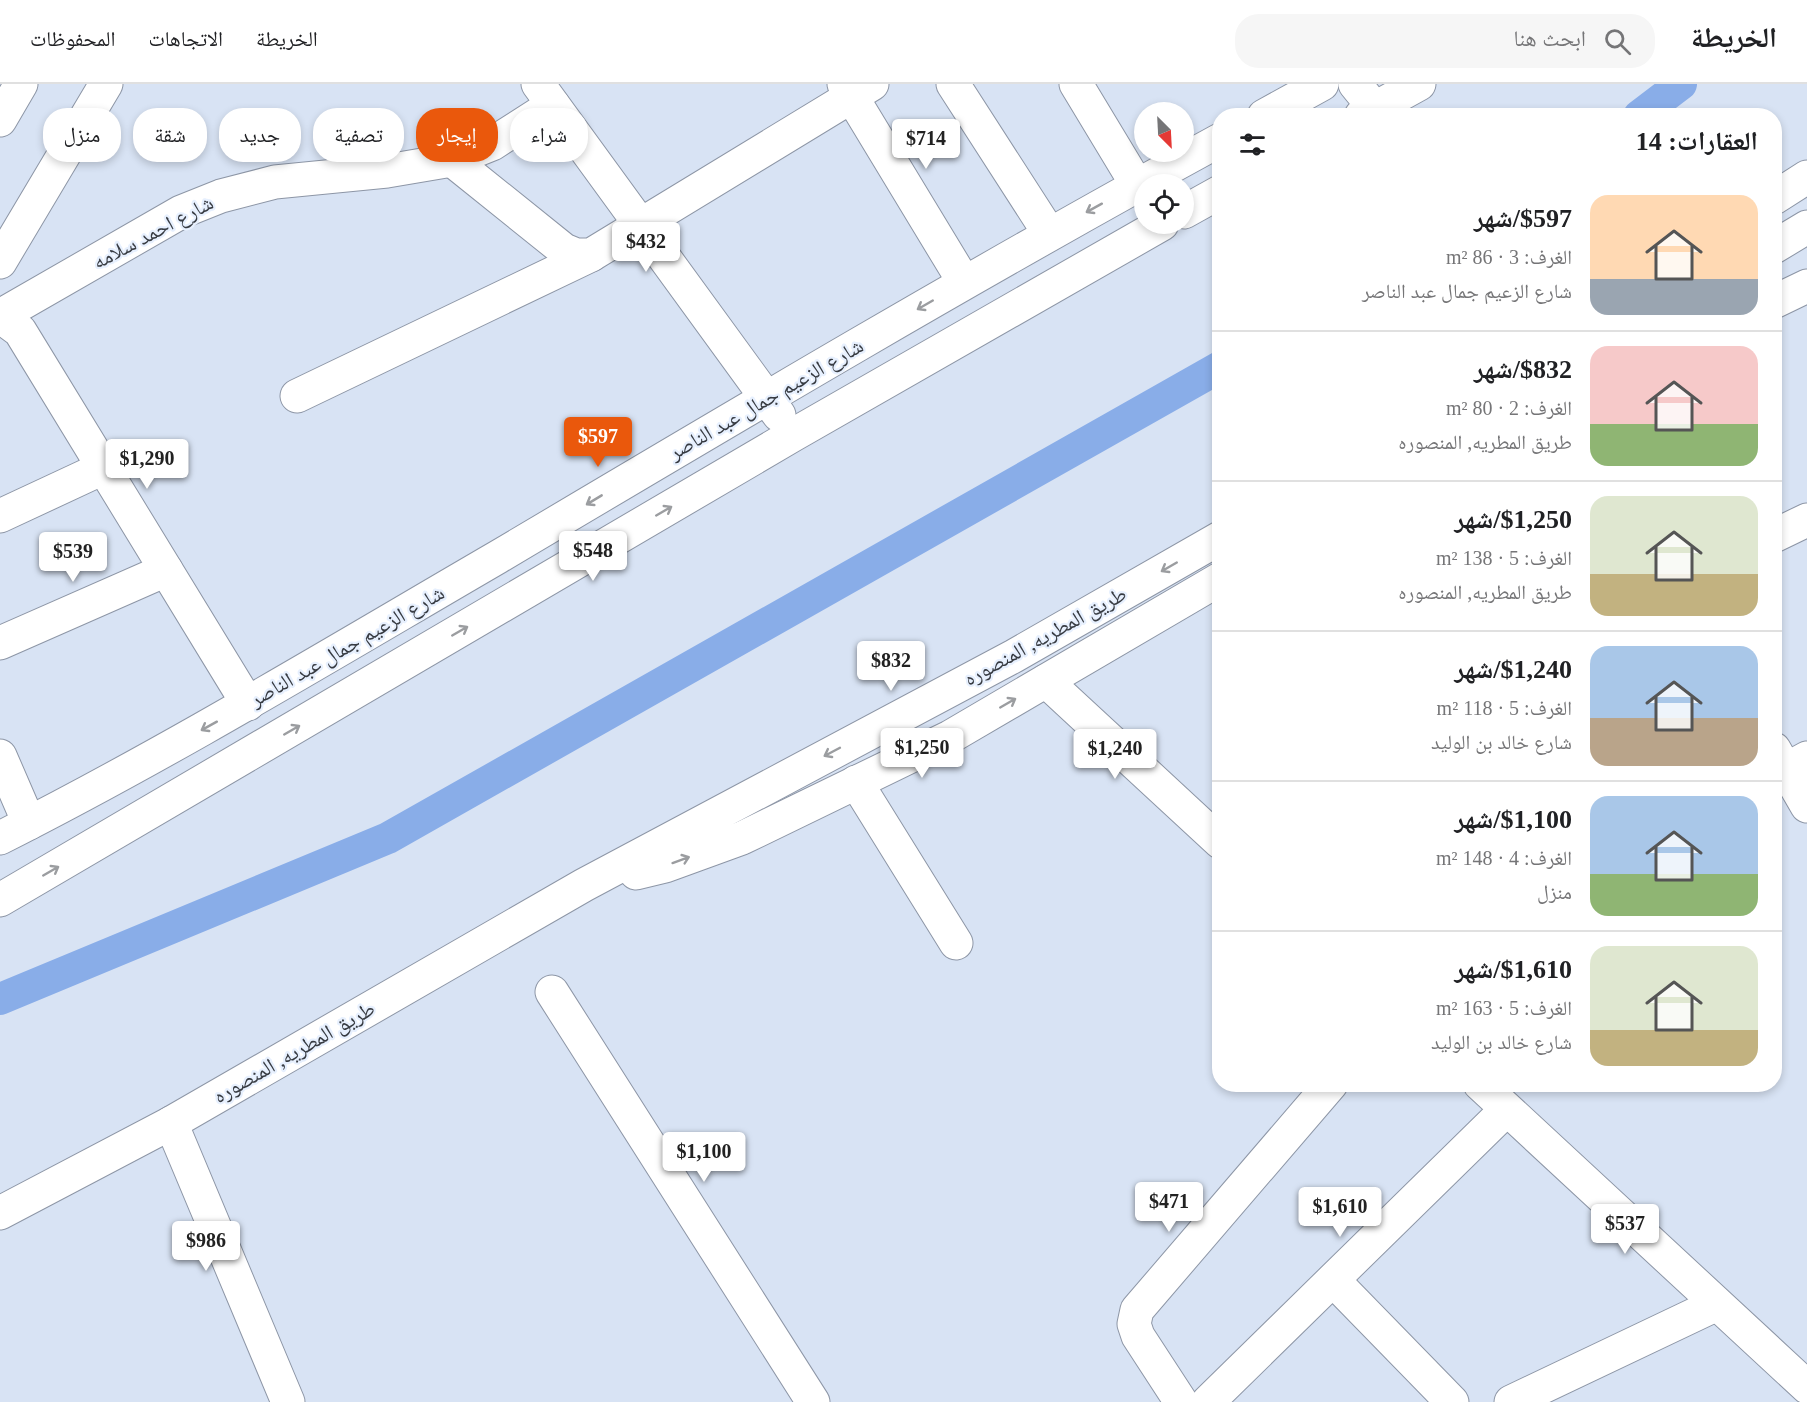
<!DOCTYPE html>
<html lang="ar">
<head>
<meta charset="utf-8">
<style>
  :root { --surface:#fff; --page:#f6f6f6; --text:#202124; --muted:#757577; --line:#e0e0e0; --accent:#ea580c }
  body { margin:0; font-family:"Times New Roman","Noto Naskh Arabic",serif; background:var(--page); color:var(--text); direction:rtl; height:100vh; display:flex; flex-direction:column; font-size:22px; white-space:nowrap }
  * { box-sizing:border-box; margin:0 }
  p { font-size:20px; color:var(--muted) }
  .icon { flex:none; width:33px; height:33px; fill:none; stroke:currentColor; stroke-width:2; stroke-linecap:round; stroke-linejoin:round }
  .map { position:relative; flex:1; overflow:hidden; direction:ltr }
  .details { position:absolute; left:1212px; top:24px; width:570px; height:984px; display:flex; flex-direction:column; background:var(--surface); border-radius:24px; box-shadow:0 3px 9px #0003; direction:rtl }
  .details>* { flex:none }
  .hud { position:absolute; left:18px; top:24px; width:570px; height:54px; direction:rtl; display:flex; gap:12px }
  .needle { width:39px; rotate:156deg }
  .controls { position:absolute; left:1134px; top:18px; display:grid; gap:12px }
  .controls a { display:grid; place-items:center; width:60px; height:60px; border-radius:50%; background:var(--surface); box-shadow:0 3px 9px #0003; font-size:30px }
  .price { position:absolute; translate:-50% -51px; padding:0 14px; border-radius:6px; background:#fff; color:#222; font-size:20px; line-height:39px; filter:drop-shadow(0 2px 3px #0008) }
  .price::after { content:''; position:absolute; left:50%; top:36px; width:18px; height:14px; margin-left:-9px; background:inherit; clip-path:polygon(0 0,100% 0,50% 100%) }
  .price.selected { background:var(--accent); color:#fff }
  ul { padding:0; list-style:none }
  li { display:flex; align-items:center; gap:18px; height:150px; padding:0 24px }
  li+li { border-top:2px solid var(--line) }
  li span { display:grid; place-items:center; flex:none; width:168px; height:120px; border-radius:18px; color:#555 }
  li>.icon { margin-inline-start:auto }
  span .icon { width:72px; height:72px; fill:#fffc; stroke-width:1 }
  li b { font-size:26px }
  h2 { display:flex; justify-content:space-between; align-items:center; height:72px; padding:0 24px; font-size:26px }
  .tag { padding:0 21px; border-radius:24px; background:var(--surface); box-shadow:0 3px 9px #0003; font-size:21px; line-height:54px }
  .tag.selected { background:var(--accent); color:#fff }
  header { display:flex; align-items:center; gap:36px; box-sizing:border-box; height:84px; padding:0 30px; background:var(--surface); border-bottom:2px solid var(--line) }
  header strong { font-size:28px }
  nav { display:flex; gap:33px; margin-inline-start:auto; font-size:21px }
  .search { width:420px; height:54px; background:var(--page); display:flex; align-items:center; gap:15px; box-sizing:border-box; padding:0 21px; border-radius:24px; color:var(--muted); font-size:22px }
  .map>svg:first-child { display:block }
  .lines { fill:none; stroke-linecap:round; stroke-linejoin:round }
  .canal { stroke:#89ade8; stroke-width:32 }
  .minor-casing { stroke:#8d96a6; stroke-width:35 }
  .major-casing { stroke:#8d96a6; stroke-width:35 }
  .minor { stroke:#fff; stroke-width:33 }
  .major { stroke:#fff; stroke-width:33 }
  .oneway { stroke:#9b9da0 }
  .labels { text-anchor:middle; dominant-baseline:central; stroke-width:4.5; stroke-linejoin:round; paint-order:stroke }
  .street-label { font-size:21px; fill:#373b42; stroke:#e7f0fe }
</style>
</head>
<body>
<header>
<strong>الخريطة</strong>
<div class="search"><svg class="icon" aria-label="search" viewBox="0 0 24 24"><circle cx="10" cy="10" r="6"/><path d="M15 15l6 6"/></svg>ابحث هنا</div>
<nav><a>الخريطة</a><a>الاتجاهات</a><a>المحفوظات</a></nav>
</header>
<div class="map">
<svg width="1807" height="1318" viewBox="0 0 1807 1318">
  <rect width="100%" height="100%" fill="#d8e3f4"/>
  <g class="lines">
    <g class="canal">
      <polyline points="1639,32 1681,0"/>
      <polyline points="0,915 388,754 1220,283"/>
    </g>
    <g class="minor-casing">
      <g id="minor">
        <polyline points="538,0 779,331"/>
        <polyline points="844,0 964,198"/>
        <polyline points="953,0 1049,149"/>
        <polyline points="1076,0 1137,101"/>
        <polyline points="1355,0 1381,32"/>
        <polyline points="1264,32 1322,0"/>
        <polyline points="1361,32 1419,0"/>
        <polyline points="0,36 21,0"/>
        <polyline points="452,76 564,166 576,171 591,171 872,0"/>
        <polyline points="1184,128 1220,108"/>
        <polyline points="0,178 106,0"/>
        <polyline points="1774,218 1807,202"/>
        <polyline points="0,232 181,128 221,112 275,98 387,87 452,76 492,60 553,21"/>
        <polyline points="0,232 20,247 248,620"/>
        <polyline points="297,312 591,171"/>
        <polyline points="0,432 103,384"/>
        <polyline points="1774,452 1807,436"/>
        <polyline points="0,559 166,486"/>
        <polyline points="1046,597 1220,758"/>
        <polyline points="0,672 29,739"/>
        <polyline points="1787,685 1807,674"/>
        <polyline points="856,698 956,859"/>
        <path d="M0,754C170,668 333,569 498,473C737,331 976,189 1220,56"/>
        <polyline points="0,816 793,351 1162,140"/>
        <polyline points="552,908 813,1318"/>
        <polyline points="1480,1000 1807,1303"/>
        <polyline points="171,1039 288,1318"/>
        <polyline points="1333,1196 1452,1318"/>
        <polyline points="1181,1318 1138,1252 1134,1240 1137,1226 1331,1000"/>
        <polyline points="1208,1318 1506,1026"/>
        <polyline points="1511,1318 1715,1221"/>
      </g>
    </g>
    <g class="major-casing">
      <g id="major">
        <polyline points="1774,114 1807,93"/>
        <polyline points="1774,163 1807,143"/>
        <polyline points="1774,665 1807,722"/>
        <polyline points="636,789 665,782 742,754 950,653 1220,495"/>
        <polyline points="0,1129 171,1039 584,801 1014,572 1220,454"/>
      </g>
    </g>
    <use href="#minor" class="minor"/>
    <use href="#major" class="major"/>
  </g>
  <defs><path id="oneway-shaft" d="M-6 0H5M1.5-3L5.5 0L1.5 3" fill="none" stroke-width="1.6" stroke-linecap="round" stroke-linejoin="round" transform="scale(1.5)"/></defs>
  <g class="oneway">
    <use href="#oneway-shaft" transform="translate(1094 124) rotate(151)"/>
    <use href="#oneway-shaft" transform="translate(925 221) rotate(150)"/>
    <use href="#oneway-shaft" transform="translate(594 416) rotate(149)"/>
    <use href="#oneway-shaft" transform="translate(664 427) rotate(-30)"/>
    <use href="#oneway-shaft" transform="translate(1169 483) rotate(150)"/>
    <use href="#oneway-shaft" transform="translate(460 547) rotate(-30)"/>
    <use href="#oneway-shaft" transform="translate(1008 619) rotate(-30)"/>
    <use href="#oneway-shaft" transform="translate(209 642) rotate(151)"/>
    <use href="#oneway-shaft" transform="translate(292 646) rotate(-30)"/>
    <use href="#oneway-shaft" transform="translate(832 668) rotate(152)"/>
    <use href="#oneway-shaft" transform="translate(681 776) rotate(-20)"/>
    <use href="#oneway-shaft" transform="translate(51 787) rotate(-30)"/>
  </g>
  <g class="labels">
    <g class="street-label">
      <text transform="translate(153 148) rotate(-28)">شارع احمد سلامه</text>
      <text transform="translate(766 315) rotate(-30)">شارع الزعيم جمال عبد الناصر</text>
      <text transform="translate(1045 552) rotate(-29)">طريق المطريه, المنصوره</text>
      <text transform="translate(347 562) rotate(-30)">شارع الزعيم جمال عبد الناصر</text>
      <text transform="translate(294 968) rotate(-30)">طريق المطريه, المنصوره</text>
    </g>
  </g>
</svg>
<div class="controls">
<a><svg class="needle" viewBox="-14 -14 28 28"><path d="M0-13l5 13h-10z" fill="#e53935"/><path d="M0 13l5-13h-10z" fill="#757577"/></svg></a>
<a><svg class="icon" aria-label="locate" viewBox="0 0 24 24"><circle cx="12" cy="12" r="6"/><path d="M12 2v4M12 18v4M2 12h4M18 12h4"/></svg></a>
</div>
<b class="price" style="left:926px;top:86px">$714</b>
<b class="price" style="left:646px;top:189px">$432</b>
<b class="price selected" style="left:598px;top:384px">$597</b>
<b class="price" style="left:147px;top:406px">$1,290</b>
<b class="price" style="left:593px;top:498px">$548</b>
<b class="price" style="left:73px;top:499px">$539</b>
<b class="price" style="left:891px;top:608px">$832</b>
<b class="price" style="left:922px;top:695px">$1,250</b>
<b class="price" style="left:1115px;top:696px">$1,240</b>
<b class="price" style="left:704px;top:1099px">$1,100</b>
<b class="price" style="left:1169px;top:1149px">$471</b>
<b class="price" style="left:1340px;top:1154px">$1,610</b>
<b class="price" style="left:1625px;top:1171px">$537</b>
<b class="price" style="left:206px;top:1188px">$986</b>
<div class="hud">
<a class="tag">شراء</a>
<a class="tag selected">إيجار</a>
<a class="tag">تصفية</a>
<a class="tag">جديد</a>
<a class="tag">شقة</a>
<a class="tag">منزل</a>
</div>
<section class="details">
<h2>العقارات: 14<svg class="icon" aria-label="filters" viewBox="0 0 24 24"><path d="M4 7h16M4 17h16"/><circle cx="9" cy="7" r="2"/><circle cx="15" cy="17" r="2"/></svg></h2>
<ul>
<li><span style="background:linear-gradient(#ffd9b3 70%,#9aa5b1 0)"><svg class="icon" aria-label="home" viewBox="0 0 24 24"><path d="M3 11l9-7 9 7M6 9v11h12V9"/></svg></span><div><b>$597/شهر</b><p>الغرف: 3 · 86 m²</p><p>شارع الزعيم جمال عبد الناصر</p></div></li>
<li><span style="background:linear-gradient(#f6c9c9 65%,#8fb573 0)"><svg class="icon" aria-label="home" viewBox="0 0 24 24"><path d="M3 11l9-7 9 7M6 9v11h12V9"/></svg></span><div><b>$832/شهر</b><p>الغرف: 2 · 80 m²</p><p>طريق المطريه, المنصوره</p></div></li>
<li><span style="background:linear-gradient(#dfe7d0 65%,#c2b280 0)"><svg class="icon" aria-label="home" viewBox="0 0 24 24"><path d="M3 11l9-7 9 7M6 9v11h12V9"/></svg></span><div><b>$1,250/شهر</b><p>الغرف: 5 · 138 m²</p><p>طريق المطريه, المنصوره</p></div></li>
<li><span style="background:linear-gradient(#a9c7e8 60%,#b9a48a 0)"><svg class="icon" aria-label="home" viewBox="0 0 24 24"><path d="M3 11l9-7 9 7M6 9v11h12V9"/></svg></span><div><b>$1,240/شهر</b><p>الغرف: 5 · 118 m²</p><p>شارع خالد بن الوليد</p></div></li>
<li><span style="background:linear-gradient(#a9c7e8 65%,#8fb573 0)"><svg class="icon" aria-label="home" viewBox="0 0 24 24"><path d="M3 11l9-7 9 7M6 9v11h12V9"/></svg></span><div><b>$1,100/شهر</b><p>الغرف: 4 · 148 m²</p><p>منزل</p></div></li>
<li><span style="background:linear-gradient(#dfe7d0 70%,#c2b280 0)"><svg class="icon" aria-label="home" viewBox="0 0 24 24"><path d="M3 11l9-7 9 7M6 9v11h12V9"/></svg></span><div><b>$1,610/شهر</b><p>الغرف: 5 · 163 m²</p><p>شارع خالد بن الوليد</p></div></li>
</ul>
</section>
</div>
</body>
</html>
